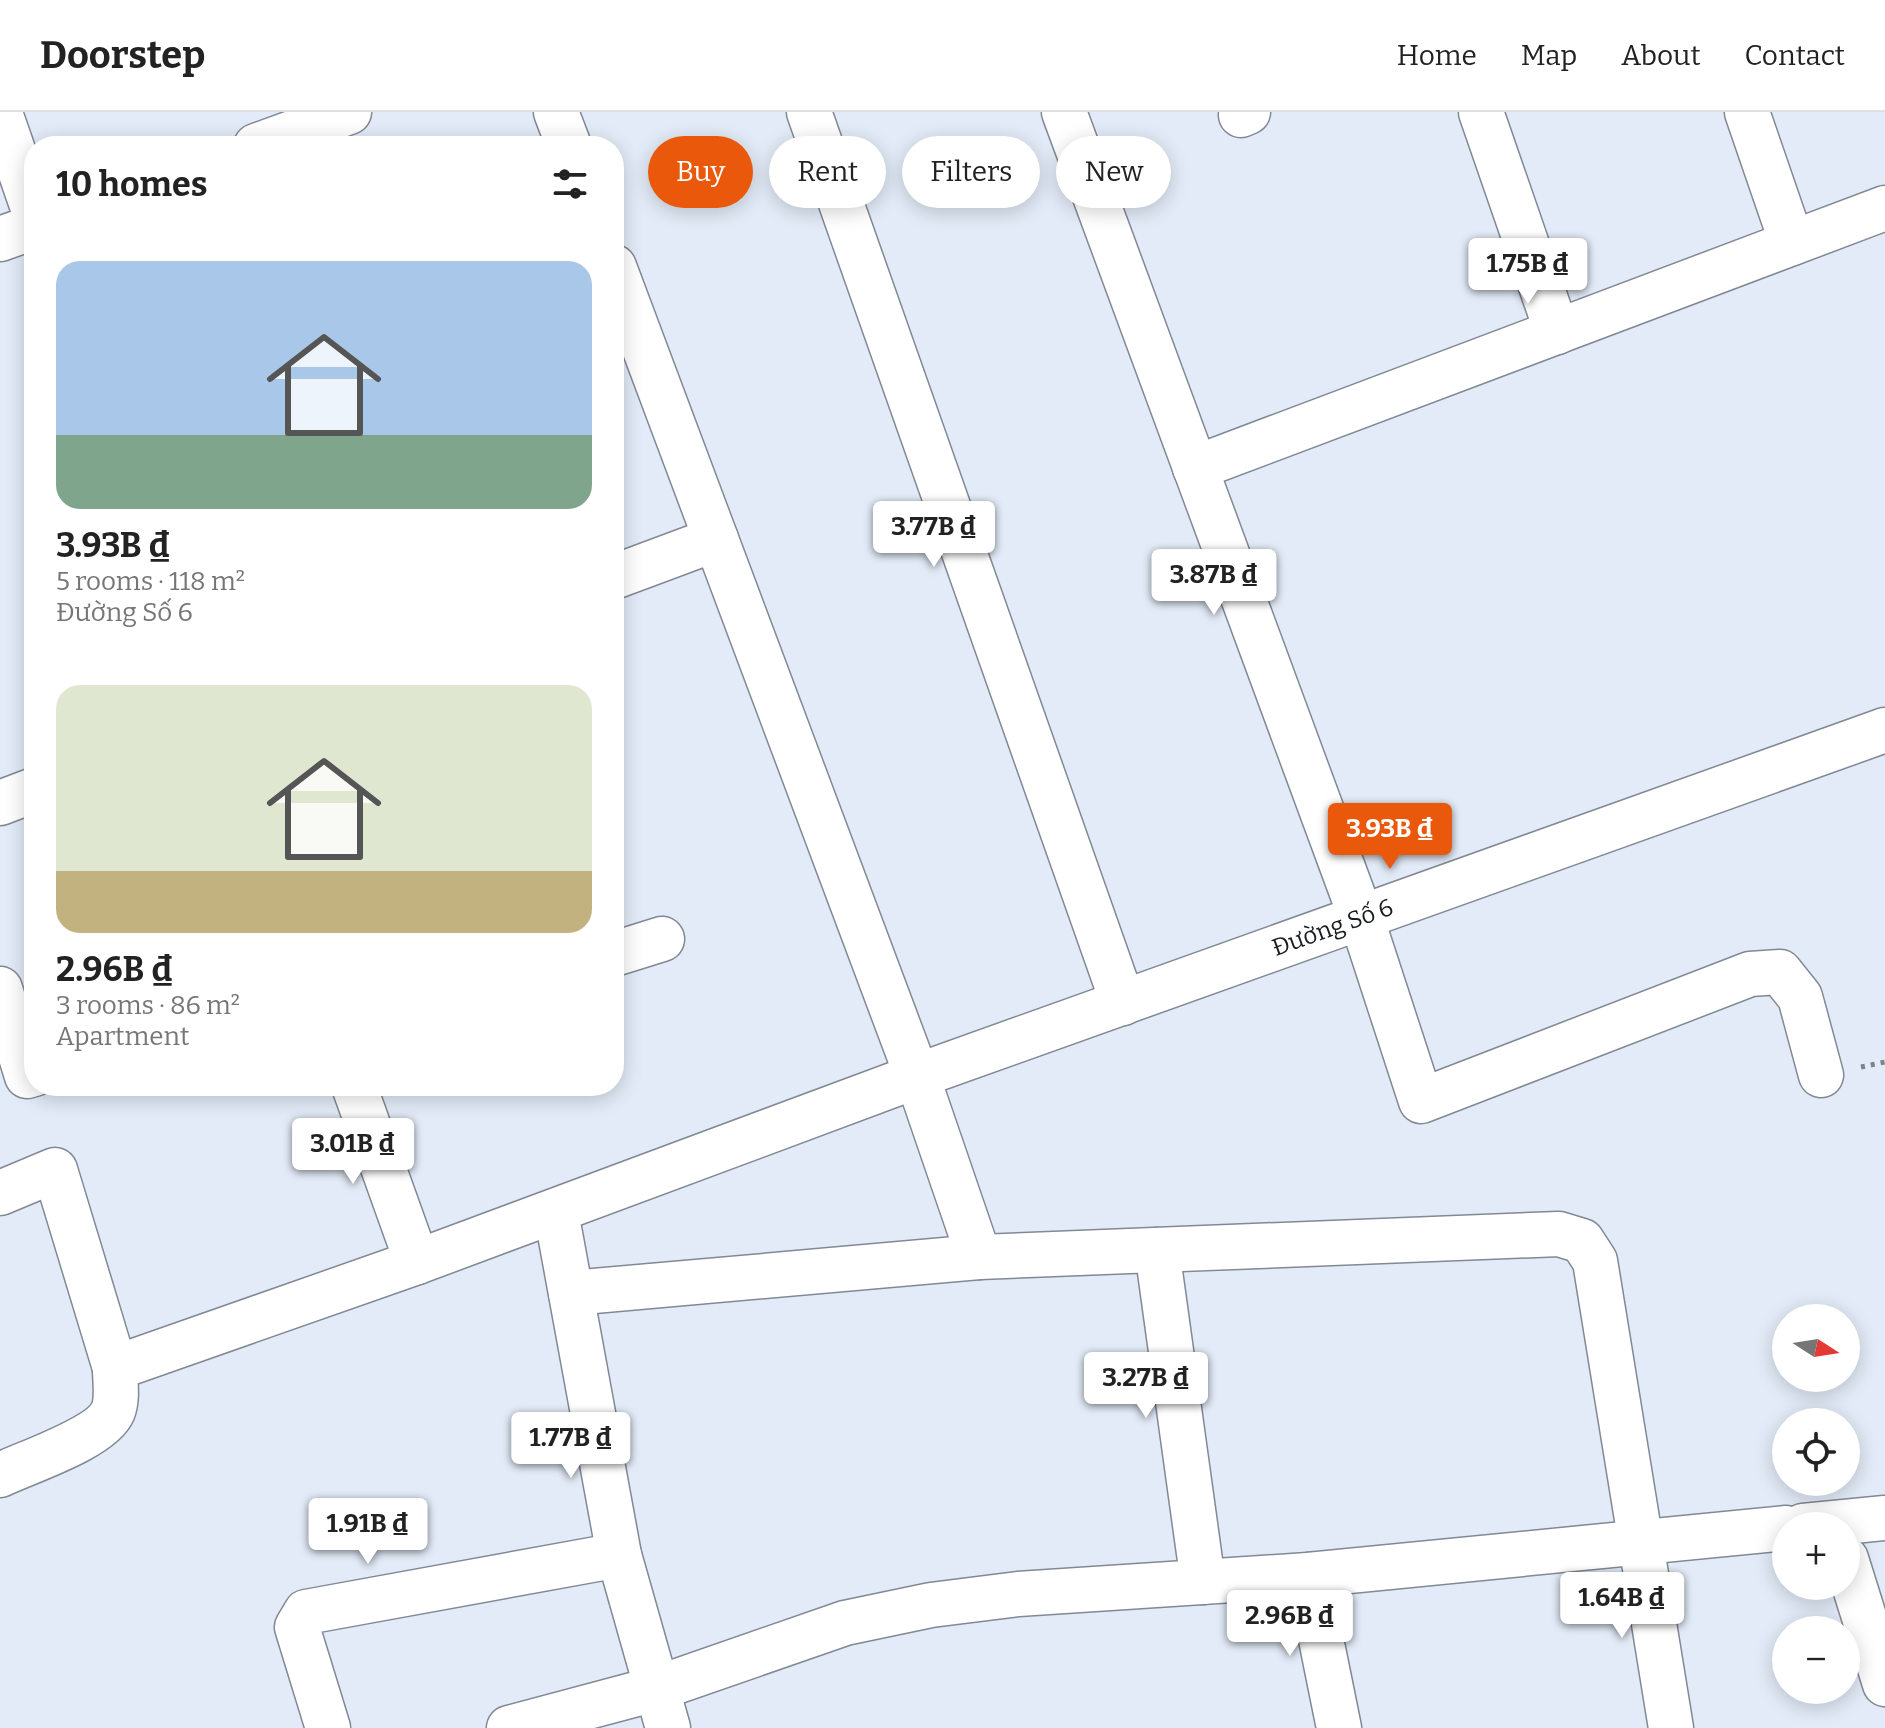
<!DOCTYPE html>
<html lang="en">
<head>
<meta charset="utf-8">
<style>
  :root { --surface:#fff; --page:#f6f6f6; --text:#222; --muted:#767676; --line:#e0e0e0; --accent:#ea580c }
  body { margin:0; font-family:Bitter,serif; background:var(--page); color:var(--text); height:100vh; display:flex; flex-direction:column; font-size:30px; white-space:nowrap }
  * { box-sizing:border-box; margin:0 }
  p { font-size:26px; color:var(--muted) }
  .icon { flex:none; width:44px; height:44px; fill:none; stroke:currentColor; stroke-width:2; stroke-linecap:round; stroke-linejoin:round }
  .map { position:relative; flex:1; overflow:hidden }
  .details { position:absolute; left:24px; top:24px; width:600px; height:960px; display:flex; flex-direction:column; background:var(--surface); border-radius:32px; box-shadow:0 4px 20px #0003 }
  .details>* { flex:none }
  .hud { position:absolute; left:648px; top:24px; width:760px; height:72px; display:flex; gap:16px }
  .needle { width:52px; rotate:102deg }
  .buttons { position:absolute; left:1772px; top:1192px; display:grid; gap:16px }
  .buttons a { display:grid; place-items:center; width:88px; height:88px; border-radius:50%; background:var(--surface); box-shadow:0 4px 20px #0003; font-size:40px }
  .price { position:absolute; translate:-50% -68px; padding:0 18px; border-radius:8px; background:#fff; color:#222; font-size:26px; line-height:52px; filter:drop-shadow(0 2px 4px #0008) }
  .price::after { content:''; position:absolute; left:50%; top:48px; width:24px; height:18px; margin-left:-12px; background:inherit; clip-path:polygon(0 0,100% 0,50% 100%) }
  .price.current { background:var(--accent); color:#fff }
  ul { padding:0; list-style:none }
  li { display:grid; align-content:center; gap:16px; height:424px; padding:0 32px }
  li span { display:grid; place-items:center; height:248px; border-radius:24px; color:#555 }
  li>.icon { margin-inline-start:auto }
  span .icon { width:144px; height:144px; fill:#fffc; stroke-width:1 }
  li b { font-size:34px }
  h2 { display:flex; justify-content:space-between; align-items:center; height:96px; padding:0 32px; font-size:34px }
  .pill { padding:0 28px; border-radius:36px; background:var(--surface); box-shadow:0 4px 20px #0003; font-size:28px; line-height:72px }
  .pill.current { background:var(--accent); color:#fff }
  header { display:flex; align-items:center; gap:48px; box-sizing:border-box; height:112px; padding:0 40px; background:var(--surface); border-bottom:2px solid var(--line) }
  header strong { font-size:38px }
  nav { display:flex; gap:44px; margin-inline-start:auto; font-size:28px }
  .map>svg:first-child { display:block }
  .lines { fill:none; stroke-linecap:round; stroke-linejoin:round }
  .minor-casing { stroke:#818995; stroke-width:47 }
  .path { stroke:#7c828a; stroke-width:5; stroke-dasharray:4 6; stroke-linecap:butt }
  .minor { stroke:#fff; stroke-width:44 }
  .labels { text-anchor:middle; dominant-baseline:central; stroke-width:8; stroke-linejoin:round; paint-order:stroke }
  .street-label { font-size:24px; fill:#191c20; stroke:#f4f8fd }
</style>
</head>
<body>
<header>
<strong>Doorstep</strong>
<nav><a>Home</a><a>Map</a><a>About</a><a>Contact</a></nav>
</header>
<div class="map">
<svg width="1885" height="1616" viewBox="0 0 1885 1616">
  <rect width="100%" height="100%" fill="#e2ebf7"/>
  <g class="lines">
    <g class="minor-casing">
      <g id="minor">
        <polyline points="556,0 569,34"/>
        <polyline points="809,0 1123,891"/>
        <polyline points="1064,0 1361,805 1421,989 1750,862 1780,860 1800,885 1821,963"/>
        <polyline points="1481,0 1557,220"/>
        <polyline points="1747,0 1792,131"/>
        <polyline points="0,1 34,99"/>
        <polyline points="1241,3 1248,0"/>
        <polyline points="256,34 349,0"/>
        <polyline points="0,127 34,115"/>
        <polyline points="614,155 917,964 979,1145"/>
        <polyline points="1195,356 1885,96"/>
        <polyline points="614,465 716,427"/>
        <polyline points="0,691 34,678"/>
        <polyline points="614,842 662,827"/>
        <polyline points="0,877 27,964 34,962"/>
        <polyline points="354,974 417,1150"/>
        <polyline points="0,1081 55,1058 115,1256"/>
        <polyline points="556,1100 619,1443 668,1616"/>
        <polyline points="1157,1138 1203,1470"/>
        <polyline points="571,1181 979,1145 1559,1122 1582,1129 1595,1149 1671,1616"/>
        <path id="s1" d="M0,1363C27,1350 102,1326 113,1299C118,1286 115,1270 115,1256L417,1150L917,964L1885,618"/>
        <polyline points="1803,1414 1885,1406"/>
        <polyline points="1846,1447 1885,1572"/>
        <polyline points="1308,1463 1339,1616"/>
        <polyline points="328,1616 297,1515 306,1500 619,1443"/>
        <polyline points="509,1616 655,1577 845,1511 931,1493 1018,1482 1308,1463 1786,1416"/>
      </g>
    </g>
    <polyline class="path" points="1861,955 1885,950"/>
    <use href="#minor" class="minor"/>
  </g>
  <g class="labels">
    <g class="street-label">
      <text stroke="none"><textPath href="#s1" startOffset="1470">Đường Số 6</textPath></text>
    </g>
  </g>
</svg>
<div class="buttons">
<a><svg class="needle" viewBox="-14 -14 28 28"><path d="M0-13l5 13h-10z" fill="#e53935"/><path d="M0 13l5-13h-10z" fill="#767676"/></svg></a>
<a><svg class="icon" aria-label="locate" viewBox="0 0 24 24"><circle cx="12" cy="12" r="6"/><path d="M12 2v4M12 18v4M2 12h4M18 12h4"/></svg></a>
<a>+</a>
<a>−</a>
</div>
<b class="price" style="left:1528px;top:194px">1.75B ₫</b>
<b class="price" style="left:934px;top:457px">3.77B ₫</b>
<b class="price" style="left:1214px;top:505px">3.87B ₫</b>
<b class="price current" style="left:1390px;top:759px">3.93B ₫</b>
<b class="price" style="left:353px;top:1074px">3.01B ₫</b>
<b class="price" style="left:1146px;top:1308px">3.27B ₫</b>
<b class="price" style="left:571px;top:1368px">1.77B ₫</b>
<b class="price" style="left:368px;top:1454px">1.91B ₫</b>
<b class="price" style="left:1622px;top:1528px">1.64B ₫</b>
<b class="price" style="left:1290px;top:1546px">2.96B ₫</b>
<div class="hud">
<a class="pill current">Buy</a>
<a class="pill">Rent</a>
<a class="pill">Filters</a>
<a class="pill">New</a>
</div>
<section class="details">
<h2>10 homes<svg class="icon" aria-label="filters" viewBox="0 0 24 24"><path d="M4 7h16M4 17h16"/><circle cx="9" cy="7" r="2"/><circle cx="15" cy="17" r="2"/></svg></h2>
<ul>
<li><span style="background:linear-gradient(#a9c7e8 70%,#7fa58c 0)"><svg class="icon" aria-label="home" viewBox="0 0 24 24"><path d="M3 11l9-7 9 7M6 9v11h12V9"/></svg></span><div><b>3.93B ₫</b><p>5 rooms · 118 m²</p><p>Đường Số 6</p></div></li>
<li><span style="background:linear-gradient(#dfe7d0 75%,#c2b280 0)"><svg class="icon" aria-label="home" viewBox="0 0 24 24"><path d="M3 11l9-7 9 7M6 9v11h12V9"/></svg></span><div><b>2.96B ₫</b><p>3 rooms · 86 m²</p><p>Apartment</p></div></li>
</ul>
</section>
</div>
</body>
</html>
